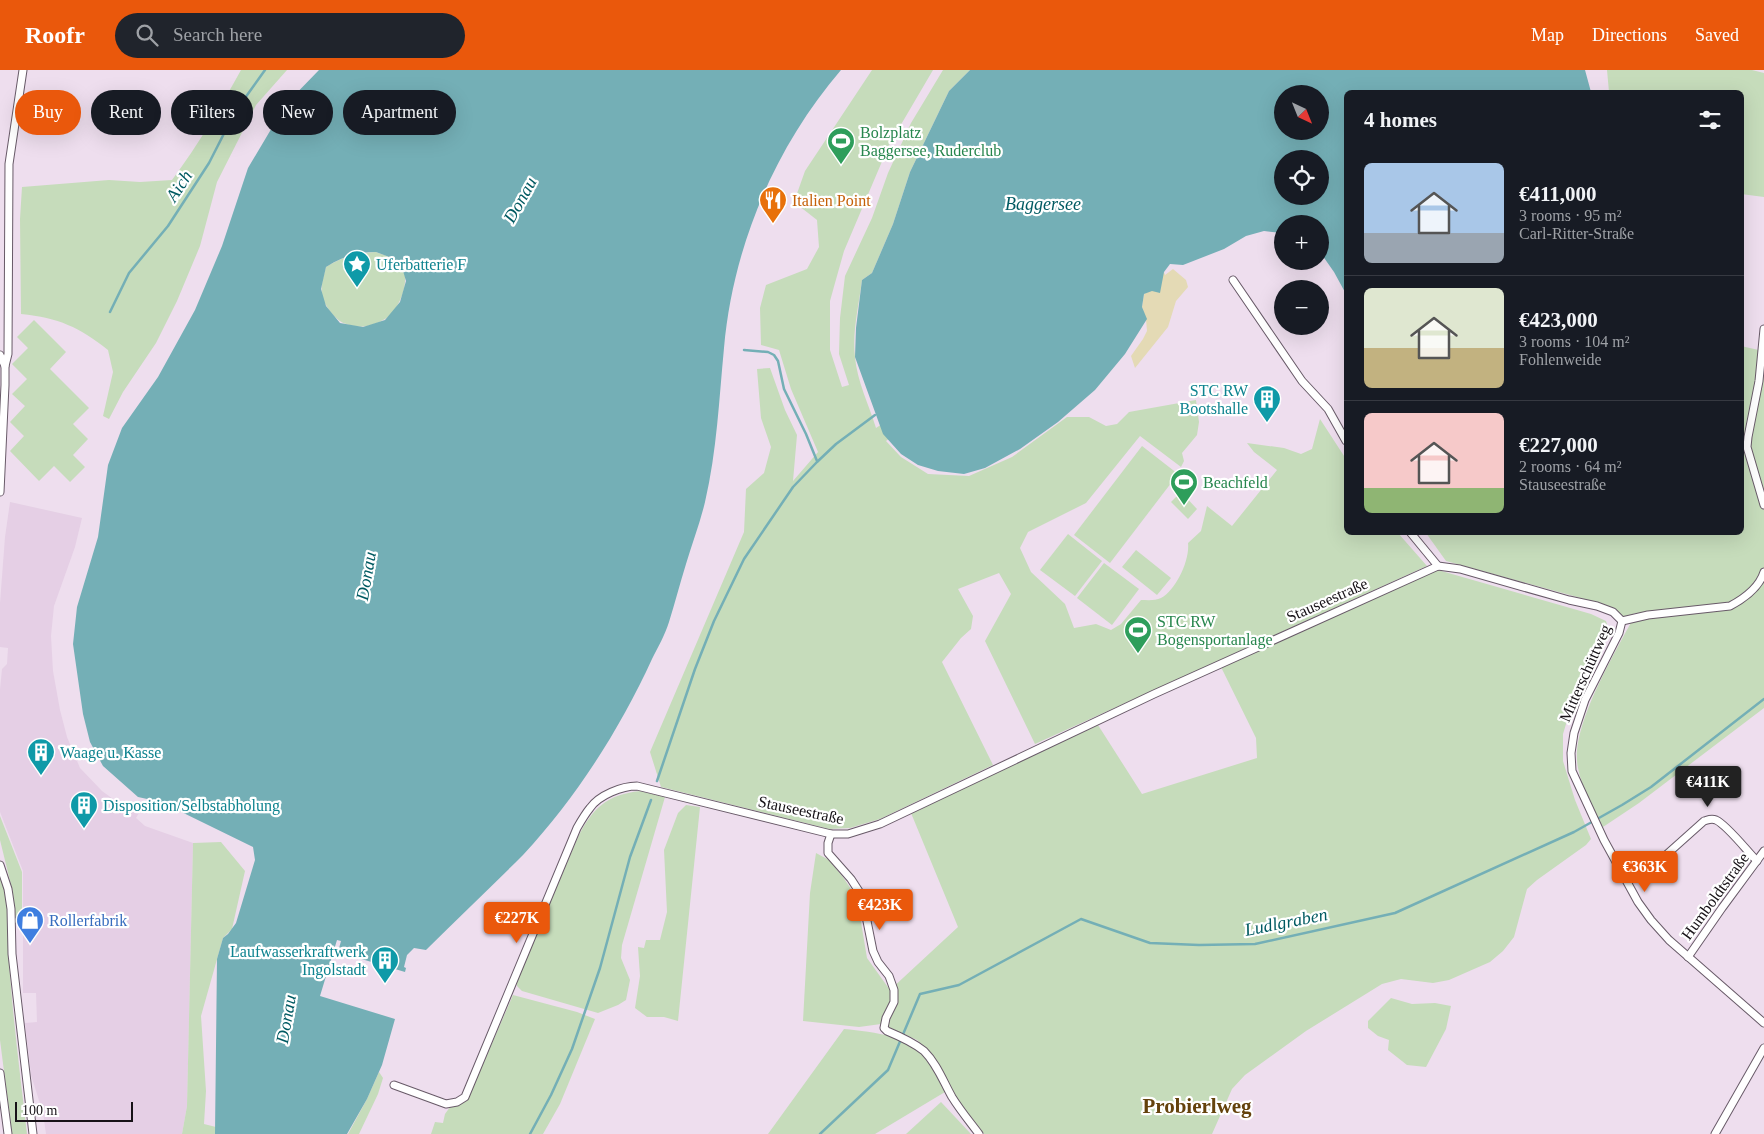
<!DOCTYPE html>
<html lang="en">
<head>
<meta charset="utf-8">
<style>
  :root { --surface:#171b24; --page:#20242c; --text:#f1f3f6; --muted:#9ea1a6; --line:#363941; --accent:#ea580c }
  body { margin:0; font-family:"Times New Roman",serif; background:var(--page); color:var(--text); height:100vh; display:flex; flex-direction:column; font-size:19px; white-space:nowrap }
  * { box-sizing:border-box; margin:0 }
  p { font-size:16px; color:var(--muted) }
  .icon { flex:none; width:28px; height:28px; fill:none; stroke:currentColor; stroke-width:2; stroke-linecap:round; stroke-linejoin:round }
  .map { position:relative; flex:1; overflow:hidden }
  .drawer { position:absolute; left:1344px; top:20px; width:400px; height:445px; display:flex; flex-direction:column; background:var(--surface); border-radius:8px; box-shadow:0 5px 20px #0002 }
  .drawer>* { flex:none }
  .top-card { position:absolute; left:15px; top:20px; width:475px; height:45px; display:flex; gap:10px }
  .needle { width:32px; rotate:137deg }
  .buttons { position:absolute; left:1274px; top:15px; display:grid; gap:10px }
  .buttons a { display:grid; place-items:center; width:55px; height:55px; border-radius:50%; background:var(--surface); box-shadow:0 5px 20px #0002; font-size:25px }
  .scale { position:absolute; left:15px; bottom:12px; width:118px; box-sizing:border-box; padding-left:5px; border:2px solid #171217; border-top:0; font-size:14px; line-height:18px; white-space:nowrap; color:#171217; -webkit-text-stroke:4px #fff; paint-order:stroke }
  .price { position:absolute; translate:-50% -42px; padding:0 11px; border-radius:5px; background:var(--accent); color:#fff; font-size:16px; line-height:32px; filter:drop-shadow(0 1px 2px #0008) }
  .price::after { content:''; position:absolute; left:50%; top:30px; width:15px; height:11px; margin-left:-8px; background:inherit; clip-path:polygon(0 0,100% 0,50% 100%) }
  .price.selected { background:#222; color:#fff }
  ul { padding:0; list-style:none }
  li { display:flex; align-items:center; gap:15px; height:125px; padding:0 20px }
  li+li { border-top:1px solid var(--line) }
  li span { display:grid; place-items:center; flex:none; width:140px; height:100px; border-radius:8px; color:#555 }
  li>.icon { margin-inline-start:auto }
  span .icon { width:60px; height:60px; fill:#fffc; stroke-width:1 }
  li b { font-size:21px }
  h2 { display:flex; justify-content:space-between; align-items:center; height:60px; padding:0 20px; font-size:21px }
  .tag { padding:0 18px; border-radius:22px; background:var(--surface); box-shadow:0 5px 20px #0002; font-size:18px; line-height:45px }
  .tag.selected { background:var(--accent); color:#fff }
  header { display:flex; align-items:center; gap:30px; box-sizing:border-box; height:70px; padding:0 25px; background:var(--accent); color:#fff }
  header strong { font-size:24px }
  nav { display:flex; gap:28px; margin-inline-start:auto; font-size:18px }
  .search { width:350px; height:45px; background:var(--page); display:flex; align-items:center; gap:12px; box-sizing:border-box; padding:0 18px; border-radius:28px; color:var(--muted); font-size:19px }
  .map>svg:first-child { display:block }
  .built { fill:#e5cfe5 }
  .green { fill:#c6dcbb }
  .sand { fill:#e4dab5 }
  .water { fill:#74afb6; fill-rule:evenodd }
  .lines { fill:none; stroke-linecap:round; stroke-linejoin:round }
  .stream { stroke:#74afb6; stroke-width:2.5 }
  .street-casing { stroke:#685a68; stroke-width:9 }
  .street { stroke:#fff; stroke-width:7 }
  .labels { text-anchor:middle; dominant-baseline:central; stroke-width:4.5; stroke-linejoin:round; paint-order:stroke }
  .leisure-label { font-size:16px; fill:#27864d; stroke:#fff; text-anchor:start }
  .food-label { font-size:16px; fill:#c56008; stroke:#fff; text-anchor:start }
  .culture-label { font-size:16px; fill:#0d838f; stroke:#fff; text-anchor:start }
  .street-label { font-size:16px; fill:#171217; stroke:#fff }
  .shop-label { font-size:16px; fill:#366cbe; stroke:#fff; text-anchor:start }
  .water-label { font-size:18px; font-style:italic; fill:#005a62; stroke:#fff }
  .district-label { font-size:21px; font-weight:bold; fill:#64420c; stroke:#fff }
</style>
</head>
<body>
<header>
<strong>Roofr</strong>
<div class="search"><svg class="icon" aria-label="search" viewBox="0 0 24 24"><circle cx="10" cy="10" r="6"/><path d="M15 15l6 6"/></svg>Search here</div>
<nav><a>Map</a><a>Directions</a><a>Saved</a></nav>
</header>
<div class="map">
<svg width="1764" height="1064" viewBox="0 0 1764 1064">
  <rect width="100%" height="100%" fill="#eedeee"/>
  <polygon class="built" points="10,432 82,448 75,477 54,536 51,566 53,601 60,640 67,667 80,698 102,721 124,737 139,743 136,748 145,756 193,773 187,1036 182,1064 46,1064 43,1043 31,1005 25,953 37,952 36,923 23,923 23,801 0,742 0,619 2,599 7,594 8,578 0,577 0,533 5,467"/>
  <g class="green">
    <path d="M241,0H287L256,35L217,112L200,176L177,231L156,273L123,322L109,349L103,346L113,302L108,280C79,257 59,248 21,244L20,149L22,117L109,110L140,112L172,110C198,75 220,38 241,0Z"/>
    <path d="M872,0H933L889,75L844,181L835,213L830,231V280L842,317L849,315L839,284L840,248L845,206L872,148L888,103L911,53L943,0H970L949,21L910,102L893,154L872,203L862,210C859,235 852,262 855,287C857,311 869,335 876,358L882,354L892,366L886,371L901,387L928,404L969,406L1012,387L1067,347H1089L1106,356L1117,354L1129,342L1196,330L1199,352L1197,365L1182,383L1184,391L1181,397L1140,366L1086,433L1028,462L1020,478L1031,502L1065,534L1074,558L1096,554L1111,560L1121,554L1141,530C1147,530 1155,531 1161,528C1176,520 1190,490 1188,473L1201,461L1207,436L1232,456L1277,400L1254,382L1247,373L1284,378L1301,384L1312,379L1320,349L1346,389V462L1398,463L1427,496L1035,674L985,571L1011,524L999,503L958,519L973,546L971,559L961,568L942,592L993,695L880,749L850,758L829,759L661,717L650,682L744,462L746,419L764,403L771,377L761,348L757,299L770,298L785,340L797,365L793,411L818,382L791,319L779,280L761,275L760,238L766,215L807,199L819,177L817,150L794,132L805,101Z"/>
    <polygon points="1607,0 1752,0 1764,3 1764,127 1741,124 1741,22 1609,22"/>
    <path d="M376,182C383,185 394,187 400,194C413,207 399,243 383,250C374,255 364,258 354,256C345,254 341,253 334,246C318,228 320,219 326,197C342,187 356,183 376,182Z"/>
    <polygon points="34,250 66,282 50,299 89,338 73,354 88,369 73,385 85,397 70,412 54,396 39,411 10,381 24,366 10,352 25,336 12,324 27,309 12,294 28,278 17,267"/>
    <path d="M1741,276L1763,281L1764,278V638L1639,733L1603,757C1593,738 1582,719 1578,698C1569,657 1617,580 1636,543L1624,547L1615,540L1599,533L1446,491L1426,463L1741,462Z"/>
    <polygon points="1142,376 1178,404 1110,493 1074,465"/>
    <polygon points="1181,422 1197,439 1188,449 1171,432"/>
    <polygon points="1068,464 1102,491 1075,526 1040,500"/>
    <polygon points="1136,480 1171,508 1157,525 1122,497"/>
    <polygon points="1104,493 1139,519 1112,555 1077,528"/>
    <polygon points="1438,500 1591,544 1606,551 1609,561 1573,631 1563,664 1563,691 1575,730 1591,769 1586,775 1537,810 1527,819 1514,867 1503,881 1490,892 1449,910 1433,913 1401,909 1382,914 1306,961 1245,1005 1232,1019 1212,1064 984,1064 954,1025 933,985 917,970 881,954 859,957 803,951 810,823 816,783 829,790 843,807 857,828 867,888 890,920 958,857 911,743 1098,655 1142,724 1257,688 1256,668 1221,597 1359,533"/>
    <path d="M640,721L665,727L622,875L621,888L630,910L626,930L618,935L598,943L522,921L517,916V911L578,767C593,738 606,725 640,721Z"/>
    <polygon points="686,735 700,737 678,951 664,947 647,947 635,938 640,906 638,877 644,878 646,870 660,870 667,842 664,780 678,743"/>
    <polygon points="0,746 22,802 22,852 15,854 13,823 0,770"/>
    <polygon points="221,772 245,801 232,859 223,868 201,946 206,1021 204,1054 216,1057 215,1064 182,1064 187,1036 193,773"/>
    <path d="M0,807C12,837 8,873 10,905C14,958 21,1011 27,1064H12L0,970Z"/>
    <polygon points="513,925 577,942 595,949 560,1034 543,1064 431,1064 435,1052 443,1053 445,1044 450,1037 460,1034 469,1026"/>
    <polygon points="1391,928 1412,934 1435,933 1451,936 1446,959 1426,997 1407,995 1388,980 1389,970 1378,966 1368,958 1368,951"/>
    <path d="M844,959C875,962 912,966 932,993C937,1002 941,1013 945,1022L875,1064H768Z"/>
    <polygon points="379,1002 383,1008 378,1024 359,1064 348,1064 367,1029"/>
    <polygon points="941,1032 971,1064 906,1064"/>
  </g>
  <polygon class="sand" points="1173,199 1186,210 1188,217 1176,231 1168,257 1135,298 1131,286 1143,269 1147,261 1146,249 1142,237 1144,224 1152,220 1164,202 1165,205"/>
  <g class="water">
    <path d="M319,0H841C775,77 733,176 724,278C719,329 717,381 705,432C700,453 692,474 686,494C680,513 675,533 669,552C665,565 658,577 652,589C620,659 576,728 523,785C491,817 458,848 426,880L414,878L407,885L404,897L406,898L405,902L338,882L341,871L337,870L320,926L395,949L382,995L367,1029L347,1064H215L217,889L223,868L228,864L236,853L255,790L253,777L161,732L138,727L103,696L90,672L83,644L73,574L77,537L98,467L108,395L122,358L158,307L195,240L222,176L248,98L286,34ZM376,182L392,188L401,194L406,211L400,232L385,250L363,257L340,253L326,236L321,219L326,197C342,187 356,182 376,182Z"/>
    <path d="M970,0H1585L1591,22H1346V224L1334,202L1320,182V154H1282V163L1264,161L1246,166L1224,179L1183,195L1170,194L1164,202L1160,223L1152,221L1144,224L1142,237L1147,249L1125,284L1095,320L1058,352L1020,379L985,398L964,404L938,401L918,395L901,384L883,364L855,287L856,258L862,210L872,203L893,154L910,102L949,21ZM1282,24H1320V61H1282ZM1282,89H1320V126H1282Z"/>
  </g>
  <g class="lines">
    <g class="stream">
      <polyline points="110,242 129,203 168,156 209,93 235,42 265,0"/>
      <polyline points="744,280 768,282 774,285 778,291 784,319 806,364 817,391"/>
      <polyline points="657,711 695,599 714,551 744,489 793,417 817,392 836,374 875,345"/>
      <polyline points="530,1064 551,1025 572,979 600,898 630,787 651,730"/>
      <polyline points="820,1064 888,1000 920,924 959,915 1081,849 1150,873 1199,875 1255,874 1395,843 1574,762 1622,735 1651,717 1764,629"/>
    </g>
    <g class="street-casing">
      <g id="street">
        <polyline points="1233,210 1302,311 1328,339 1346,371"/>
        <polyline points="1764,259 1759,311 1748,367 1747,377 1764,435"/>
        <polyline points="0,285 5,296 5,315 0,422"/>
        <polyline points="5,296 8,284 9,94 23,0"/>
        <polyline points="1410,462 1438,496 1460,499 1569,530 1597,536 1613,542 1622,551"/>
        <polyline points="1622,551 1619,563 1585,630 1574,663 1571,683 1572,701 1604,770 1638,832 1651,850 1669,870 1764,953"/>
        <path d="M1622,551L1648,545L1730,536C1745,528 1759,518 1764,502"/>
        <path d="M831,764L828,773V783L851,809L862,826L873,881L878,892L889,906L894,920V932L886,948L884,958L887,961C899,966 913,972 924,981C937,994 943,1011 952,1027C960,1040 970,1052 979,1064"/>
        <path d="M1657,793L1704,751C1708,750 1711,748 1716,750C1727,755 1747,781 1757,791"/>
        <polyline points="0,795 8,819 11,839 12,884 33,1064"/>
        <polyline points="1688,887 1722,838 1764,781"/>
        <polyline points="0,1003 8,1064"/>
        <path d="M394,1015L446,1034L457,1032L465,1027L577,758C581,751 585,744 590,738C599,725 622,716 637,716L831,764H848L880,754L1154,624L1438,496"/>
        <polyline points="1715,1064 1764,978"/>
      </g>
    </g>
    <use href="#street" class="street"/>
  </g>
  <defs>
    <g id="stadium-pin" transform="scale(1.4375)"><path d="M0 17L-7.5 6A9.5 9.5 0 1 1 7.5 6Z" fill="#2e9e5b" stroke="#fff"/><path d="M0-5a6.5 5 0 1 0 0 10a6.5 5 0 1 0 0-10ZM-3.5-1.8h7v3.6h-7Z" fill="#fff"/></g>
    <g id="restaurant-pin" transform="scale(1.4375)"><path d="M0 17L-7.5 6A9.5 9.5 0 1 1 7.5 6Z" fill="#e8710a" stroke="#fff"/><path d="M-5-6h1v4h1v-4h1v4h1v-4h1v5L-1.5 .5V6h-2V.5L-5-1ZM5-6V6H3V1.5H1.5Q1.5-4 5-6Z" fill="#fff"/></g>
    <g id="sight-pin" transform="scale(1.4375)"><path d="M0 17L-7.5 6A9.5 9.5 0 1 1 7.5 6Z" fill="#0f9aa8" stroke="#fff"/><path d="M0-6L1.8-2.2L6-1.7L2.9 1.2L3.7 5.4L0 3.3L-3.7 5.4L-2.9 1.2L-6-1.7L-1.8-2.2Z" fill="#fff"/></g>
    <g id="building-pin" transform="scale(1.4375)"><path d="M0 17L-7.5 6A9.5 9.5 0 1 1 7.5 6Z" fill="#0f9aa8" stroke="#fff"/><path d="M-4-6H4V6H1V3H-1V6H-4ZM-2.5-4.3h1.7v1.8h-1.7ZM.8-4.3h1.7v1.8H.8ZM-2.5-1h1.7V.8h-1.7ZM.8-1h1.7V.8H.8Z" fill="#fff"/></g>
    <g id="shop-pin" transform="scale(1.4375)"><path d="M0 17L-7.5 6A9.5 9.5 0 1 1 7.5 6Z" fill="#3f7fe0" stroke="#fff"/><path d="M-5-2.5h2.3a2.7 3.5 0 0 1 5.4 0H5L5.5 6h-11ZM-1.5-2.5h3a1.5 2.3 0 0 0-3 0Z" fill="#fff"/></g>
  </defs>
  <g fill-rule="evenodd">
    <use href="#stadium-pin" x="841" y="71"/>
    <use href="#restaurant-pin" x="773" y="130"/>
    <use href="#sight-pin" x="357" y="194"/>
    <use href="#building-pin" x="1267" y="329"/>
    <use href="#stadium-pin" x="1184" y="412"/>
    <use href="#stadium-pin" x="1138" y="560"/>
    <use href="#building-pin" x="41" y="682"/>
    <use href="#building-pin" x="84" y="735"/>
    <use href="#shop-pin" x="30" y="850"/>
    <use href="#building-pin" x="385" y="890"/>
  </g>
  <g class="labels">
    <g class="leisure-label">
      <text x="860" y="62">Bolzplatz<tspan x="860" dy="18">Baggersee, Ruderclub</tspan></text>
      <text x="1203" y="412">Beachfeld</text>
      <text x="1157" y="551">STC RW<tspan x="1157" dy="18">Bogensportanlage</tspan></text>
    </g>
    <g class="food-label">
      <text x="792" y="130">Italien Point</text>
    </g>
    <g class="culture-label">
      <text x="376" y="194">Uferbatterie F</text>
      <text x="1248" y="320" text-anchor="end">STC RW<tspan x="1248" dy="18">Bootshalle</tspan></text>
      <text x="60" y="682">Waage u. Kasse</text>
      <text x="103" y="735">Disposition/Selbstabholung</text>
      <text x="366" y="881" text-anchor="end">Laufwasserkraftwerk<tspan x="366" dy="18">Ingolstadt</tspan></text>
    </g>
    <g class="street-label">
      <text transform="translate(1327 530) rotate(-24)">Stauseestraße</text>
      <text transform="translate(1585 603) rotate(-66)">Mitterschüttweg</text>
      <text transform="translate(801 740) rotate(12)">Stauseestraße</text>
      <text transform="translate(1715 826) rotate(-54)">Humboldtstraße</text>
    </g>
    <g class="shop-label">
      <text x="49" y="850">Rollerfabrik</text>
    </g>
    <g class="water-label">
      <text transform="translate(179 116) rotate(-57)">Aich</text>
      <text transform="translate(520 130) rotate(-61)">Donau</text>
      <text x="1043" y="134">Baggersee</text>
      <text transform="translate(366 506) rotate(-80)">Donau</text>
      <text transform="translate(1286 852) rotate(-11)">Ludlgraben</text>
      <text transform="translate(286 949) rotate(-80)">Donau</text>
    </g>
    <g class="district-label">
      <text x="1197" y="1036">Probierlweg</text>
    </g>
  </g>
</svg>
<div class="buttons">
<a><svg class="needle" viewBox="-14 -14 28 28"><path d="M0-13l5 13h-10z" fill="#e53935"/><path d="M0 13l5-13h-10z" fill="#9ea1a6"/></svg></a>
<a><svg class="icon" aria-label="locate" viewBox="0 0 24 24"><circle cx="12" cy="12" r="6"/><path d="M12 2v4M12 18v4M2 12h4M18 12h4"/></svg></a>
<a>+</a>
<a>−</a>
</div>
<div class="scale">100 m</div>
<b class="price selected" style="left:1708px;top:738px">€411K</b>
<b class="price" style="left:1645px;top:823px">€363K</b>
<b class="price" style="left:880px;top:861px">€423K</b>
<b class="price" style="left:517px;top:874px">€227K</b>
<div class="top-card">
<a class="tag selected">Buy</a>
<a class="tag">Rent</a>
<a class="tag">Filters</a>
<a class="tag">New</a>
<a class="tag">Apartment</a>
</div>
<section class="drawer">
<h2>4 homes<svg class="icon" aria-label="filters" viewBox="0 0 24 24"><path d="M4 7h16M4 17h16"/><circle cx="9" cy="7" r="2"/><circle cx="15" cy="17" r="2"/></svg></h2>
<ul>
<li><span style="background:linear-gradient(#a9c7e8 70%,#9aa5b1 0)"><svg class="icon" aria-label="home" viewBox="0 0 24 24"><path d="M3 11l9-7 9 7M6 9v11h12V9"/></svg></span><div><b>€411,000</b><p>3 rooms · 95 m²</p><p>Carl-Ritter-Straße</p></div></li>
<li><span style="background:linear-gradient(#dfe7d0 60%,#c2b280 0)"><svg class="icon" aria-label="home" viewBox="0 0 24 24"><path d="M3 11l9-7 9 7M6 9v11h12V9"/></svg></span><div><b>€423,000</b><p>3 rooms · 104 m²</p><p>Fohlenweide</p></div></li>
<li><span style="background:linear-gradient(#f6c9c9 75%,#8fb573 0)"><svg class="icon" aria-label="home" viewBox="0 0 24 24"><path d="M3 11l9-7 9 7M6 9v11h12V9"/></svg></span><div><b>€227,000</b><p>2 rooms · 64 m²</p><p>Stauseestraße</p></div></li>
</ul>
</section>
</div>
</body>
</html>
